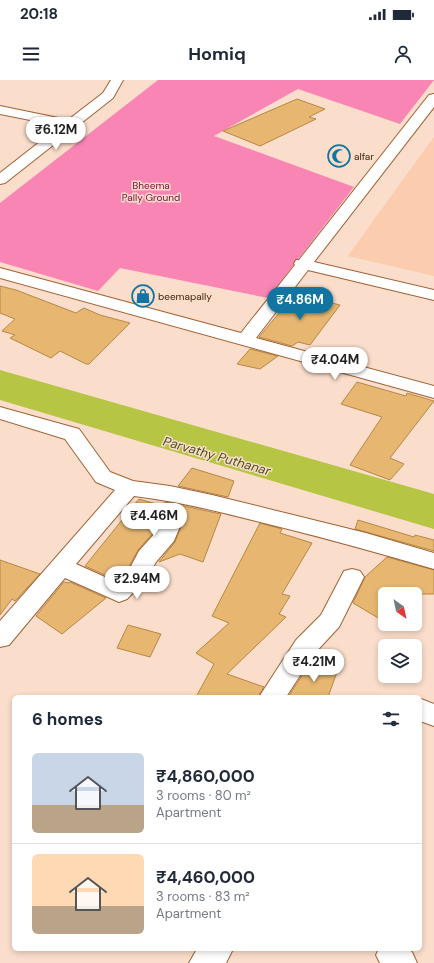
<!DOCTYPE html>
<html lang="en">
<head>
<meta charset="utf-8">
<style>
  :root { --surface:#fff; --page:#f6f6f7; --text:#1f2937; --muted:#747a83; --line:#e0e1e3; --accent:#1275a1 }
  body { margin:0; font-family:"DM Sans",sans-serif; background:var(--page); color:var(--text); height:100vh; display:flex; flex-direction:column; font-size:15px; white-space:nowrap }
  * { box-sizing:border-box; margin:0 }
  p { font-size:13px; color:var(--muted) }
  .icon { flex:none; width:22px; height:22px; fill:none; stroke:currentColor; stroke-width:2; stroke-linecap:round; stroke-linejoin:round }
  .map { position:relative; flex:1; overflow:hidden }
  .details { position:absolute; left:12px; top:615px; width:410px; height:256px; display:flex; flex-direction:column; background:var(--surface); border-radius:6px; box-shadow:0 2px 6px #0003 }
  .details>* { flex:none }
  .needle { width:26px; rotate:147deg }
  .fabs { position:absolute; left:378px; top:507px; display:grid; gap:8px }
  .fabs a { display:grid; place-items:center; width:44px; height:44px; border-radius:6px; background:var(--surface); box-shadow:0 2px 6px #0003; font-size:20px }
  .price { position:absolute; translate:-50% -34px; padding:0 9px; border-radius:14px; background:#fff; color:#222; font-size:13px; line-height:26px; filter:drop-shadow(0 1px 2px #0008) }
  .price::after { content:''; position:absolute; left:50%; top:24px; width:12px; height:9px; margin-left:-6px; background:inherit; clip-path:polygon(0 0,100% 0,50% 100%) }
  .price.active { background:var(--accent); color:#fff }
  ul { padding:0; list-style:none }
  li { display:flex; align-items:center; gap:12px; height:100px; padding:0 20px }
  li+li { border-top:1px solid var(--line) }
  li span { display:grid; place-items:center; flex:none; width:112px; height:80px; border-radius:6px; color:#555 }
  li>.icon { margin-inline-start:auto }
  span .icon { width:48px; height:48px; fill:#fffc; stroke-width:1 }
  li b { font-size:17px }
  h2 { display:flex; justify-content:space-between; align-items:center; height:48px; padding:0 20px; font-size:17px }
  .status { display:flex; justify-content:space-between; align-items:center; height:28px; padding:0 20px; background:var(--surface); direction:ltr }
  .status svg { height:11px; fill:currentColor }
  header { display:flex; justify-content:space-between; align-items:center; height:52px; padding:0 20px; background:var(--surface); font-size:18px; font-weight:700 }
  .map>svg:first-child { display:block }
  .built { fill:#fbccad }
  .green { fill:#f985b4 }
  .water { fill:#b6c543 }
  .building { fill:#e7b772; stroke:#b68843 }
  .lines { fill:none; stroke-linecap:round; stroke-linejoin:round }
  .street-casing { stroke:#a16233; stroke-width:2 }
  .street { fill:#fff; fill-rule:evenodd }
  .labels { text-anchor:middle; dominant-baseline:central; stroke-width:3; stroke-linejoin:round; paint-order:stroke }
  .far-poi-label { font-size:10px; fill:#391f0b; stroke:#faddca; text-anchor:start }
  .far-park-label { font-size:10px; fill:#750843; stroke:#faddca }
  .water-label { font-size:13px; font-style:italic; fill:#4a501d; stroke:#faddca }
</style>
</head>
<body>
<div class="status"><b>20:18</b><svg viewBox="0 0 49 12"><path d="M0 12V9h3v3zM5 12V6h3v6zM10 12V3h3v9zM15 12V0h3v12zM26 1h20v11H26zM47 4h2v5h-2z"/></svg></div>
<header><svg class="icon" aria-label="menu" viewBox="0 0 24 24"><path d="M4 6h16M4 12h16M4 18h16"/></svg>Homiq<svg class="icon" aria-label="person" viewBox="0 0 24 24"><circle cx="12" cy="8" r="4"/><path d="M4 21q1-7 8-7t8 7"/></svg></header>
<div class="map">
<svg width="434" height="883" viewBox="0 0 434 883">
  <rect width="100%" height="100%" fill="#faddca"/>
  <polygon class="built" points="434,57 434,196 348,176 399,105"/>
  <polygon class="green" points="158,0 434,0 400,44 298,9 214,56 354,107 268,218 120,188 98,211 0,182 0,123"/>
  <polygon class="water" points="0,290 434,414 434,449 0,320"/>
  <g class="building">
    <polygon points="297,19 325,29 309,37 316,39 260,66 223,51"/>
    <polygon points="0,206 16,210 76,233 84,228 100,235 130,243 89,284 86,284 60,271 51,278 10,258 15,255 2,251 15,239 0,233"/>
    <polygon points="300,215 340,225 310,265 298,262 292,266 259,257 285,226"/>
    <polygon points="250,269 278,276 260,289 237,284"/>
    <polygon points="357,302 406,316 407,313 434,321 390,378 404,384 390,400 350,385 382,337 341,324"/>
    <polygon points="192,388 234,401 228,417 178,406"/>
    <polygon points="139,419 163,426 165,422 221,434 203,482 180,474 159,482 175,462 184,440 181,433 171,430 163,433 155,451 138,470 130,485 116,500 85,486"/>
    <polygon points="358,440 414,457 415,455 434,460 434,471 355,449"/>
    <polygon points="260,443 282,449 280,453 312,463 282,514 290,516 279,534 286,537 227,594 264,607 258,617 196,617 214,584 196,573 229,543 212,536"/>
    <polygon points="387,477 434,490 434,514 385,514 385,542 353,523 365,497"/>
    <polygon points="0,480 40,494 15,521 12,519 0,535"/>
    <polygon points="64,502 69,503 70,502 106,518 62,554 36,536"/>
    <polygon points="128,545 161,554 150,577 117,568"/>
    <polygon points="309,585 337,592 328,617 288,617"/>
  </g>
  <g class="lines">
    <g class="street-casing">
      <g id="street">
        <polygon points="111,0 123,0 113,18 5,103 0,104 0,93 60,46 0,34 0,26 68,40 103,13"/>
        <polygon points="434,14 434,27 314,182 434,210 434,220 308,190 256,258 434,306 434,318 0,198 0,188 241,253 295,185 294,184 296,180 299,180 429,15"/>
        <path d="M0,327L79,349L110,392L133,401L170,406L212,415L366,453L434,473V489C382,474 329,459 276,446C229,434 183,422 134,416L76,484L116,502L131,486L139,471L156,452L164,434L172,431L180,434L183,439L174,461L156,482L147,498L127,519L119,522L65,498L9,565L0,567V541L115,410L96,402L65,359L0,339Z"/>
        <polygon points="352,489 360,491 364,497 339,547 314,574 286,617 259,617 296,560 321,535 344,491"/>
        <polygon points="421,619 434,624 434,646 420,641"/>
        <polygon points="197,869 233,869 226,883 189,883"/>
        <polygon points="379,869 408,869 412,872 417,883 380,883 376,875"/>
      </g>
    </g>
    <use href="#street" class="street"/>
  </g>
  <defs>
    <g id="mosque-ring" transform="scale(1.15)"><circle r="9.5" fill="#faddca" stroke="#1275a1" stroke-width="1.5"/><path d="M3.5-4.9A6 6 0 1 0 3.5 4.9A5 5 0 1 1 3.5-4.9Z" fill="#1275a1"/></g>
    <g id="shop-ring" transform="scale(1.15)"><circle r="9.5" fill="#faddca" stroke="#1275a1" stroke-width="1.5"/><path d="M-5-2.5h2.3a2.7 3.5 0 0 1 5.4 0H5L5.5 6h-11ZM-1.5-2.5h3a1.5 2.3 0 0 0-3 0Z" fill="#1275a1"/></g>
  </defs>
  <g fill-rule="evenodd">
    <use href="#mosque-ring" x="339" y="76"/>
    <use href="#shop-ring" x="143" y="216"/>
  </g>
  <g class="labels">
    <g class="far-poi-label">
      <text x="354" y="76">alfar</text>
      <text x="158" y="216">beemapally</text>
    </g>
    <g class="far-park-label">
      <text x="151" y="105">Bheema<tspan x="151" dy="12">Pally Ground</tspan></text>
    </g>
    <g class="water-label">
      <text transform="translate(217 376) rotate(16)">Parvathy Puthanar</text>
    </g>
  </g>
</svg>
<div class="fabs">
<a><svg class="needle" viewBox="-14 -14 28 28"><path d="M0-13l5 13h-10z" fill="#e53935"/><path d="M0 13l5-13h-10z" fill="#747a83"/></svg></a>
<a><svg class="icon" aria-label="layers" viewBox="0 0 24 24"><path d="M12 4l9 5-9 5-9-5zM3 14l9 5 9-5"/></svg></a>
</div>
<b class="price" style="left:56px;top:71px">₹6.12M</b>
<b class="price active" style="left:300px;top:241px">₹4.86M</b>
<b class="price" style="left:335px;top:301px">₹4.04M</b>
<b class="price" style="left:154px;top:457px">₹4.46M</b>
<b class="price" style="left:137px;top:520px">₹2.94M</b>
<b class="price" style="left:314px;top:603px">₹4.21M</b>
<section class="details">
<h2>6 homes<svg class="icon" aria-label="filters" viewBox="0 0 24 24"><path d="M4 7h16M4 17h16"/><circle cx="9" cy="7" r="2"/><circle cx="15" cy="17" r="2"/></svg></h2>
<ul>
<li><span style="background:linear-gradient(#c9d6e8 65%,#b9a48a 0)"><svg class="icon" aria-label="home" viewBox="0 0 24 24"><path d="M3 11l9-7 9 7M6 9v11h12V9"/></svg></span><div><b>₹4,860,000</b><p>3 rooms · 80 m²</p><p>Apartment</p></div></li>
<li><span style="background:linear-gradient(#ffd9b3 65%,#b9a48a 0)"><svg class="icon" aria-label="home" viewBox="0 0 24 24"><path d="M3 11l9-7 9 7M6 9v11h12V9"/></svg></span><div><b>₹4,460,000</b><p>3 rooms · 83 m²</p><p>Apartment</p></div></li>
</ul>
</section>
</div>
</body>
</html>
